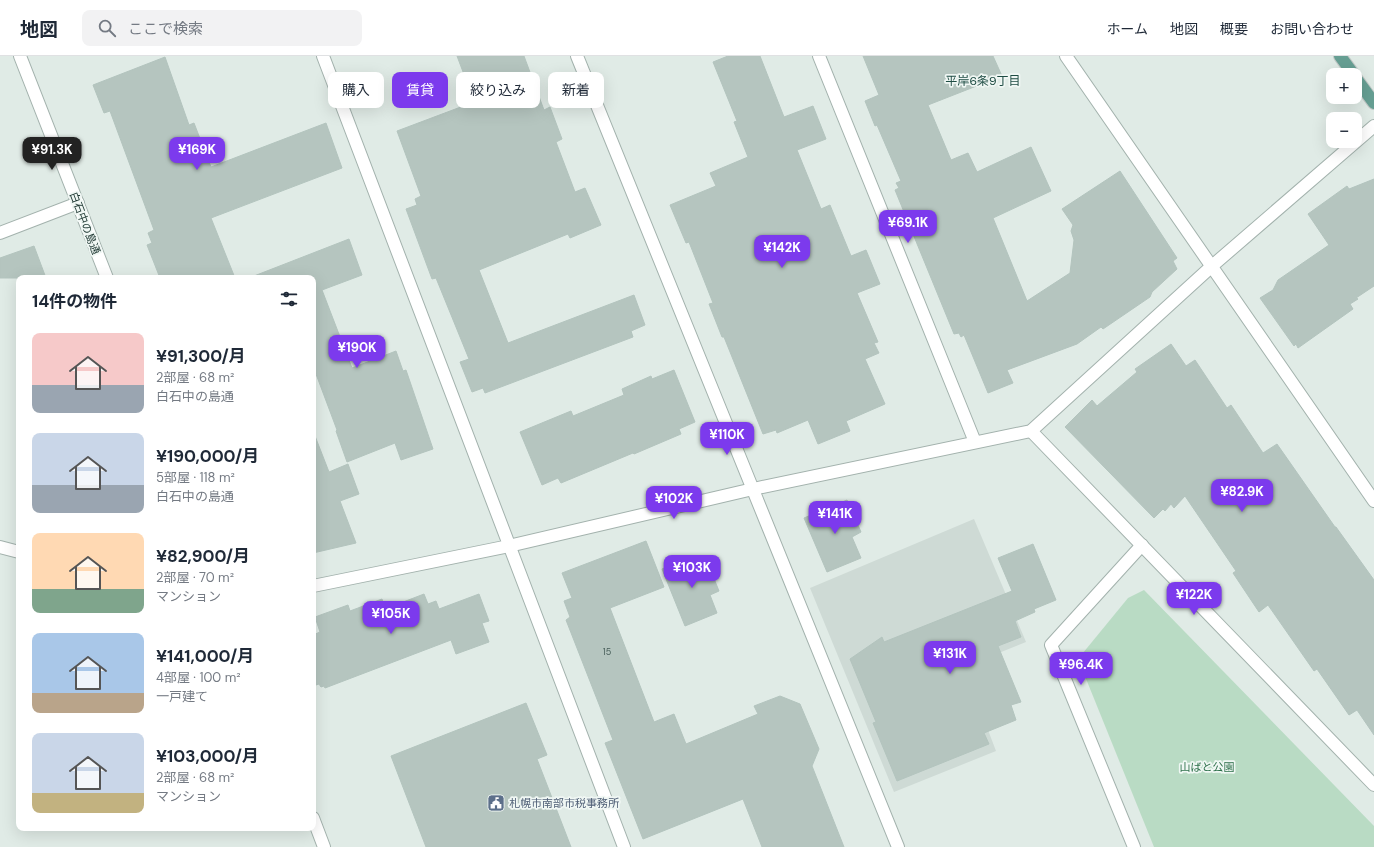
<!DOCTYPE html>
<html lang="ja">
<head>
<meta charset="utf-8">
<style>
  :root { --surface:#fff; --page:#f2f2f3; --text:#1f2937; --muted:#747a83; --line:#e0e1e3; --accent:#7c3aed }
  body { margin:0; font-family:"DM Sans","Noto Sans JP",sans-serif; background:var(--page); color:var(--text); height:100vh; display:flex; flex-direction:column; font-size:15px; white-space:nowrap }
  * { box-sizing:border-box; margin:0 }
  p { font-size:13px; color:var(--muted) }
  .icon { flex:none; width:22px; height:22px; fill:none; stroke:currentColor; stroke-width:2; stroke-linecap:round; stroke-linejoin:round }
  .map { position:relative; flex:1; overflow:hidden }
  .panel { position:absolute; left:16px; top:219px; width:300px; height:556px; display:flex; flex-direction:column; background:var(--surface); border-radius:8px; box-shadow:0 4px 16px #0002 }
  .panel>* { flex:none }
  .hud { position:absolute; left:328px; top:16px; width:380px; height:36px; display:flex; gap:8px }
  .tools { position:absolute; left:1326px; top:12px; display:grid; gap:8px }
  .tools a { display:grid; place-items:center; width:36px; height:36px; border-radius:8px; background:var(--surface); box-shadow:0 4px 16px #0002; font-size:20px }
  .price { position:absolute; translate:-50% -34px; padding:0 9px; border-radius:8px; background:var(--accent); color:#fff; font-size:13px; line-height:26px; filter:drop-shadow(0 1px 2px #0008) }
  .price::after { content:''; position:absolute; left:50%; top:24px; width:12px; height:9px; margin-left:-6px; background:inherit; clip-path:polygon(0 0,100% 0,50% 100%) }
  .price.active { background:#222; color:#fff }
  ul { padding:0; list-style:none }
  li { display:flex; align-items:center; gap:12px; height:100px; padding:0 16px }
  li span { display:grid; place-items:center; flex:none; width:112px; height:80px; border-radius:8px; color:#555 }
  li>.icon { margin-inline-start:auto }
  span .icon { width:48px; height:48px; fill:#fffc; stroke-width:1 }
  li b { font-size:17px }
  h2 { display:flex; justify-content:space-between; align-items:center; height:48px; padding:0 16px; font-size:17px }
  .chip { padding:0 14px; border-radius:8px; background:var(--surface); box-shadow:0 4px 16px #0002; font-size:14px; line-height:36px }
  .chip.active { background:var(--accent); color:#fff }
  header { display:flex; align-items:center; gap:24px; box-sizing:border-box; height:56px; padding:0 20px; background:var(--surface); border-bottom:1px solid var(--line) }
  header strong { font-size:19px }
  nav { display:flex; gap:22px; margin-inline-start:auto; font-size:14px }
  .search { width:280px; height:36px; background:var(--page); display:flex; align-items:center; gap:10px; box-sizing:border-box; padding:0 14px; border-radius:8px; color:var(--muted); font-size:15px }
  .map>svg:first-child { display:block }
  .built { fill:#cedad5 }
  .green { fill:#b9dbc4 }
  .building { fill:#b5c5bf; stroke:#b3c4be }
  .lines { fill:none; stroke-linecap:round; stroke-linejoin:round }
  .minor-casing { stroke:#a3b2ad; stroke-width:14 }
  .tertiary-casing { stroke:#a3b2ad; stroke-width:14 }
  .primary-casing { stroke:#c1c8c6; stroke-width:14 }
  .minor { stroke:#fff; stroke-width:12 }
  .tertiary { stroke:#fff; stroke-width:12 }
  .primary { stroke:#669f93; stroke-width:12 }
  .labels { text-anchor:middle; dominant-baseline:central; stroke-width:3.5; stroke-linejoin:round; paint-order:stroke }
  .number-label { font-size:9px; fill:#465d58 }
  .street-label { font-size:11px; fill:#213a35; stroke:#f0f7f4 }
  .park-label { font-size:11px; fill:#2d704a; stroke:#f0f7f4 }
  .service-label { font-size:11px; fill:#4e5e75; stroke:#f0f7f4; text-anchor:start }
  .neighbourhood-label { font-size:12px; fill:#1e4c43; stroke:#f0f7f4 }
</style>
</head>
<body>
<header>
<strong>地図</strong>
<div class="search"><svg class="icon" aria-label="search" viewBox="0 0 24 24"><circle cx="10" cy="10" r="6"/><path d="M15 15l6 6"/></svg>ここで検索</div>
<nav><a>ホーム</a><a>地図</a><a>概要</a><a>お問い合わせ</a></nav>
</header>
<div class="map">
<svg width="1374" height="791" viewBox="0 0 1374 791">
  <rect width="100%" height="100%" fill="#e0ebe6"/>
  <polygon class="built" points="974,463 1026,586 964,611 996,695 894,736 810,532"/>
  <polygon class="green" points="1144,534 1374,770 1374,791 1154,791 1078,603 1128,542"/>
  <g class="building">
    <polygon points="457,0 524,0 544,54 550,51 562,83 556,86 575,136 585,132 601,169 570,182 568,178 479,214 508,287 634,239 645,269 631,275 633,281 485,337 483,332 472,336 460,306 469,303 436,222 432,223 406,153 417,149 415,143 421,140 397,75 466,49 463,40 471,37"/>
    <polygon points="728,0 760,0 784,61 813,50 826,83 797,94 821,153 830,149 851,200 866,194 880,228 857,237 878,286 874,287 879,297 865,303 885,348 846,365 850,375 818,388 808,364 777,377 776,374 763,378 724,281 722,281 709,248 713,247 689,186 686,187 670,149 716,130 710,117 748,101 734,66 737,65 713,6"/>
    <polygon points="863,0 993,0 1002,20 928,49 951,104 968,97 977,116 1031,91 1051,135 993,162 1027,245 1070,217 1074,184 1071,175 1073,169 1062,153 1120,115 1177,202 1173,205 1177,213 1152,236 1150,241 1103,273 1101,271 1077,288 1007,314 1013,327 988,337 964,279 961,281 959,277 954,278 895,134 899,132 896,127 901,125 877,69 875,70 865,45 879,39"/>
    <polygon points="165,1 189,69 194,67 211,111 326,67 342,112 211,162 235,222 160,222 147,189 152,187 148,177 154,174 110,55 104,57 93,29"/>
    <polygon points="1374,123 1374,230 1356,242 1358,243 1350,248 1353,253 1298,292 1296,288 1294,290 1260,242 1273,234 1278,224 1329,189 1308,158 1347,130 1349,133"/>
    <polygon points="349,183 362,219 322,234 352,312 396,295 403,315 406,314 433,393 401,404 395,387 347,406 336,375 337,374 313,310 313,222 254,222 254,220"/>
    <polygon points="34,190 46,222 0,222 0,202"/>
    <polygon points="1171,288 1186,310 1195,304 1227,352 1231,349 1263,397 1277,388 1335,471 1336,471 1374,524 1374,679 1357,654 1349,659 1317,613 1314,615 1268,549 1259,556 1233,517 1236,515 1185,440 1174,452 1171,448 1165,455 1163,453 1154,462 1065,371 1092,344 1097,350 1137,316 1135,313"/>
    <polygon points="674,314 695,366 679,373 681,378 634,398 633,397 561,427 558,422 542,429 520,376 571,355 573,360 624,339 622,333 651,320 652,323"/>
    <polygon points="315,380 329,416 348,408 359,438 340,445 356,487 313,497 313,381"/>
    <polygon points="847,444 861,476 852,481 861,502 827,516 804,462"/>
    <polygon points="646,485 664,531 610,552 654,666 674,658 686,688 758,658 754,650 780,640 800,648 819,693 812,710 844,791 762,791 743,743 643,783 605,687 613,684 566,564 570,561 564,545 572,542 562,517"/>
    <polygon points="1033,488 1056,544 1034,553 1035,556 1015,565 1021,581 998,590 1021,646 1011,649 1016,664 984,677 989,688 897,725 873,667 876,666 850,603 882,581 884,586 1012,535 998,502"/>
    <polygon points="688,502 692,509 706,503 719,535 710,539 717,557 685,570 662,513"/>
    <polygon points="424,538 428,548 436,545 439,553 479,538 489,565 482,567 489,586 456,598 451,584 325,632 324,630 321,631 319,628 313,630 313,579 320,576 315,561 348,549 350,555 382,543 385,553"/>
    <polygon points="526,647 547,699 537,703 571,791 426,791 391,700"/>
  </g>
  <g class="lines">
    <g class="minor-casing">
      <g id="minor">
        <polyline points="323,0 624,791"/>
        <polyline points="819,0 975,386"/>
        <polyline points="1066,0 1374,445"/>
        <polyline points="0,177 78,147"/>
        <polyline points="1031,375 1374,729"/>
        <polyline points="0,491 19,496"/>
        <polyline points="313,530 509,490 753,433 1031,375 1212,210 1374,70"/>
        <polyline points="1134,791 1051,589 1142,489"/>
      </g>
    </g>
    <g class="tertiary-casing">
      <g id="tertiary">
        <polyline points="20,0 107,222"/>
        <polyline points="577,0 898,791"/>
        <polyline points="313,762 324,791"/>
      </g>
    </g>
    <g class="primary-casing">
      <g id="primary">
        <polyline points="1340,0 1354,19"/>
        <polyline points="1355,21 1374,47"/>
      </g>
    </g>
    <use href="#minor" class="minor"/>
    <use href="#tertiary" class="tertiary"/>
    <use href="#primary" class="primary"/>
  </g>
  <defs>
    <g id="civic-square" transform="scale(0.9)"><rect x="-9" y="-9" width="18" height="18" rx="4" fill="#5c6f8a" stroke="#f0f7f4"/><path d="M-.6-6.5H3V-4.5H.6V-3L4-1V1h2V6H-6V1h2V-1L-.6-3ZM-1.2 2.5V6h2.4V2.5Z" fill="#fff"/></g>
  </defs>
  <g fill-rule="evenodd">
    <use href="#civic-square" x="496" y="747"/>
  </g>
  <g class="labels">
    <g class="number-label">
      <text x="607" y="596">15</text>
    </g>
    <g class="street-label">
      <text transform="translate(85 167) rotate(69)">白石中の島通</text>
    </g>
    <g class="park-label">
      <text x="1207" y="711">山ばと公園</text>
    </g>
    <g class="service-label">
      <text x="509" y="747">札幌市南部市税事務所</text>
    </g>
    <g class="neighbourhood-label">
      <text x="983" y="25">平岸6条9丁目</text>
    </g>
  </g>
</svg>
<div class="tools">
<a>+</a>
<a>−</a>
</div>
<b class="price active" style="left:52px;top:115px">¥91.3K</b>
<b class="price" style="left:197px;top:115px">¥169K</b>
<b class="price" style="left:908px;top:188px">¥69.1K</b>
<b class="price" style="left:782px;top:213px">¥142K</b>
<b class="price" style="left:357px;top:313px">¥190K</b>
<b class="price" style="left:727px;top:400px">¥110K</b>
<b class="price" style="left:1242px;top:457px">¥82.9K</b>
<b class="price" style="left:674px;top:464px">¥102K</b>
<b class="price" style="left:835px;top:479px">¥141K</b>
<b class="price" style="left:692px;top:533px">¥103K</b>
<b class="price" style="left:1194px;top:560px">¥122K</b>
<b class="price" style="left:391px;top:579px">¥105K</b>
<b class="price" style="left:950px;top:619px">¥131K</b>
<b class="price" style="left:1081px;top:630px">¥96.4K</b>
<div class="hud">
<a class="chip">購入</a>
<a class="chip active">賃貸</a>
<a class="chip">絞り込み</a>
<a class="chip">新着</a>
</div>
<section class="panel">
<h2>14件の物件<svg class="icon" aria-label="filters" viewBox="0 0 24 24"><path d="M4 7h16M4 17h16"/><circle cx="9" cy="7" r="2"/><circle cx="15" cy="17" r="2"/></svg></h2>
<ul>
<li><span style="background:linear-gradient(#f6c9c9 65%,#9aa5b1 0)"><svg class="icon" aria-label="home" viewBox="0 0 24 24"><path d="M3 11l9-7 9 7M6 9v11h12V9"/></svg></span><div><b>¥91,300/月</b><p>2部屋 · 68 m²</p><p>白石中の島通</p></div></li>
<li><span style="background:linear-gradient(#c9d6e8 65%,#9aa5b1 0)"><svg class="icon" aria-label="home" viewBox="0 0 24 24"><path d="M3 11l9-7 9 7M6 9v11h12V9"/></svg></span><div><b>¥190,000/月</b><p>5部屋 · 118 m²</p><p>白石中の島通</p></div></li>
<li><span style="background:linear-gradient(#ffd9b3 70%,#7fa58c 0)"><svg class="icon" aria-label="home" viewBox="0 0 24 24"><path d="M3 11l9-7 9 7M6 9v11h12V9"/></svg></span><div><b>¥82,900/月</b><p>2部屋 · 70 m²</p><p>マンション</p></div></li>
<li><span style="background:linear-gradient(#a9c7e8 75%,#b9a48a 0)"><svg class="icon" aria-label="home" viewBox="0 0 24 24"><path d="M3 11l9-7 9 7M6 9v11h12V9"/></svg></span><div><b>¥141,000/月</b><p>4部屋 · 100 m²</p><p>一戸建て</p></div></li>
<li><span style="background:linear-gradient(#c9d6e8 75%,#c2b280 0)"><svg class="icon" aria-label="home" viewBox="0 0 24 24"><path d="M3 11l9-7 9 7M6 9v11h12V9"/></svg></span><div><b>¥103,000/月</b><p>2部屋 · 68 m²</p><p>マンション</p></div></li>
</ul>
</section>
</div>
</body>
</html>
